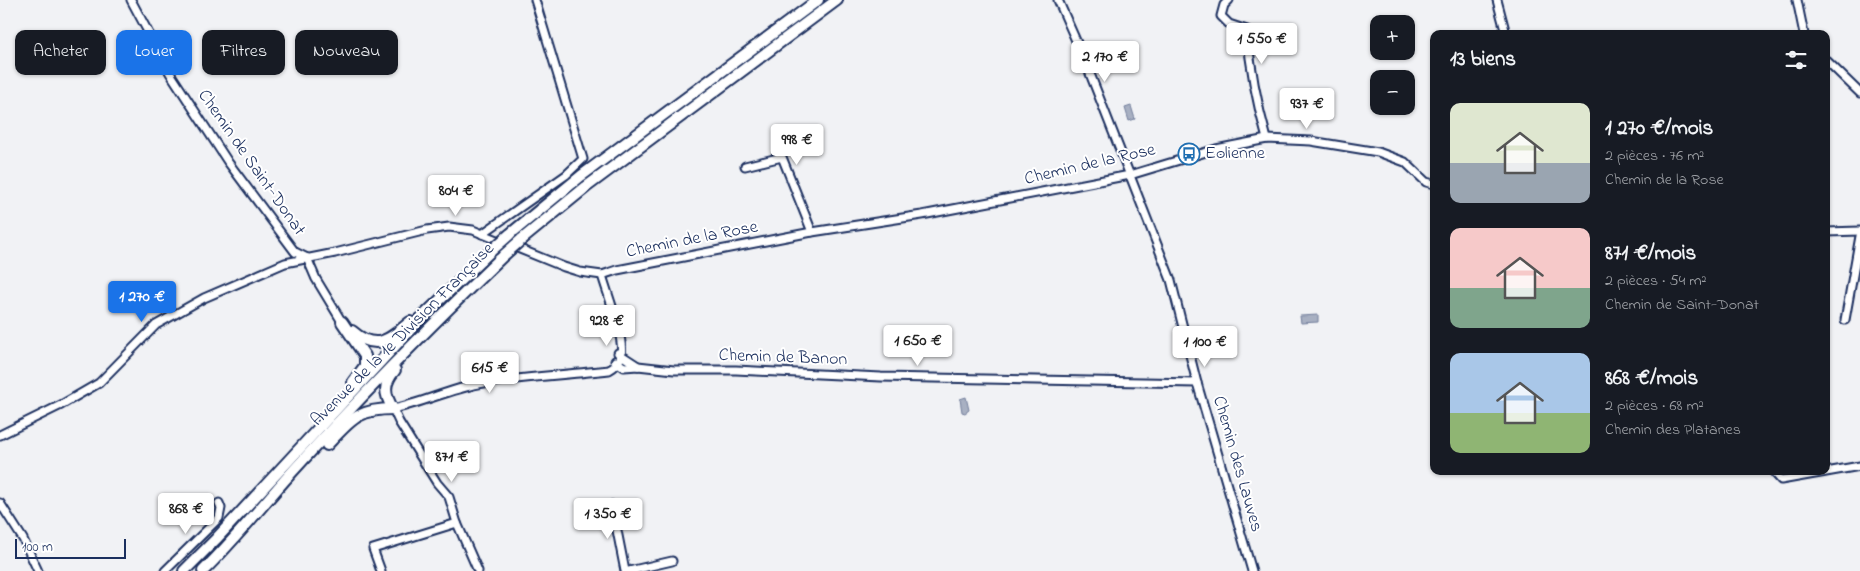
<!DOCTYPE html>
<html lang="fr">
<head>
<meta charset="utf-8">
<style>
  :root { --surface:#171b24; --page:#242831; --text:#f1f3f6; --muted:#9ea1a6; --accent:#1a73e8 }
  body { margin:0; font-family:"Indie Flower",sans-serif; background:var(--page); color:var(--text); height:100vh; display:flex; flex-direction:column; font-size:19px; white-space:nowrap }
  * { box-sizing:border-box; margin:0 }
  p { font-size:16px; color:var(--muted) }
  .icon { flex:none; width:28px; height:28px; fill:none; stroke:currentColor; stroke-width:2; stroke-linecap:round; stroke-linejoin:round }
  .map { position:relative; flex:1; overflow:hidden }
  .drawer { position:absolute; left:1430px; top:30px; width:400px; height:445px; display:flex; flex-direction:column; background:var(--surface); border-radius:10px; box-shadow:0 1px 4px #0004 }
  .drawer>* { flex:none }
  .banner { position:absolute; left:15px; top:30px; width:475px; height:45px; display:flex; gap:10px }
  .tools { position:absolute; left:1370px; top:15px; display:grid; gap:10px }
  .tools a { display:grid; place-items:center; width:45px; height:45px; border-radius:10px; background:var(--surface); box-shadow:0 1px 4px #0004; font-size:25px }
  .scale { position:absolute; left:15px; bottom:12px; width:111px; box-sizing:border-box; padding-left:5px; border:2px solid #1b2f5e; border-top:0; font-size:14px; line-height:18px; white-space:nowrap; color:#1b2f5e; -webkit-text-stroke:4px #fff; paint-order:stroke }
  .price { position:absolute; translate:-50% -42px; padding:0 11px; border-radius:5px; background:#fff; color:#222; font-size:16px; line-height:32px; filter:drop-shadow(0 1px 2px #0008) }
  .price::after { content:''; position:absolute; left:50%; top:30px; width:15px; height:11px; margin-left:-8px; background:inherit; clip-path:polygon(0 0,100% 0,50% 100%) }
  .price.selected { background:var(--accent); color:#fff }
  ul { padding:0; list-style:none }
  li { display:flex; align-items:center; gap:15px; height:125px; padding:0 20px }
  li span { display:grid; place-items:center; flex:none; width:140px; height:100px; border-radius:10px; color:#555 }
  li>.icon { margin-inline-start:auto }
  span .icon { width:60px; height:60px; fill:#fffc; stroke-width:1 }
  li b { font-size:21px }
  h2 { display:flex; justify-content:space-between; align-items:center; height:60px; padding:0 20px; font-size:21px }
  .chip { padding:0 18px; border-radius:10px; background:var(--surface); box-shadow:0 1px 4px #0004; font-size:18px; line-height:45px }
  .chip.selected { background:var(--accent); color:#fff }
  .map>svg:first-child { display:block }
  .water { fill:#a8b0c2; stroke:#707c9a }
  .lines { fill:none; stroke-linecap:round; stroke-linejoin:round }
  .minor-casing { stroke:#1b2f5e; stroke-width:11 }
  .highway-casing { stroke:#1b2f5e; stroke-width:14 }
  .minor { stroke:#fff; stroke-width:7 }
  .highway { stroke:#fff; stroke-width:10 }
  .highway-bridge-casing { stroke:#1b2f5e; stroke-width:14; stroke-linecap:butt }
  .highway-bridge { stroke:#fff; stroke-width:10 }
  .labels { text-anchor:middle; dominant-baseline:central; stroke-width:4; stroke-linejoin:round; paint-order:stroke }
  .poi-label { font-size:18px; fill:#1b2f5e; stroke:#fff; text-anchor:start }
  .street-label { font-size:18px; fill:#1b2f5e; stroke:#fff }
</style>
</head>
<body>
<div class="map">
<svg width="1860" height="571" viewBox="0 0 1860 571">
  <rect width="100%" height="100%" fill="#f1f2f5"/>
  <filter id="ink" filterUnits="userSpaceOnUse"><feTurbulence type="fractalNoise" baseFrequency=".02" numOctaves="2"/><feDisplacementMap in="SourceGraphic" scale="10" xChannelSelector="R" yChannelSelector="G"/><feConvolveMatrix kernelMatrix="1 2 1 2 8 2 1 2 1" color-interpolation-filters="sRGB"/></filter>
  <g filter="url(#ink)">
    <g class="water">
      <polygon points="1131,106 1135,119 1129,121 1125,108"/>
      <polygon points="1318,315 1318,322 1301,323 1300,316"/>
      <polygon points="966,397 969,410 965,413 962,412 960,399"/>
    </g>
    <g class="lines">
      <g class="minor-casing">
        <g id="minor">
          <polyline points="131,0 170,73 228,162 295,252 307,258"/>
          <polyline points="1058,0 1085,61 1171,280 1197,383 1252,571"/>
          <path d="M1229,0L1224,5L1221,16L1229,24L1247,30C1250,67 1257,104 1267,139"/>
          <polyline points="1497,0 1506,34"/>
          <polyline points="1797,0 1804,34"/>
          <polyline points="1826,60 1860,93"/>
          <polyline points="745,166 782,157 812,232"/>
          <polyline points="1826,232 1860,231"/>
          <polyline points="482,234 566,175 583,159 535,0"/>
          <polyline points="307,258 316,279 342,322"/>
          <polyline points="1845,320 1860,236"/>
          <polyline points="618,353 638,366"/>
          <polyline points="615,361 624,367 638,366 674,370 736,370 881,377 1197,383"/>
          <polyline points="0,435 61,405 99,383 156,325 204,298 285,263 335,253 427,230 449,227 473,230 564,267 580,272 602,275 617,270 812,232 922,215 1130,175 1216,149 1267,139 1311,141 1378,152 1405,162 1426,182 1434,184"/>
          <polyline points="1773,471 1781,480 1860,466"/>
          <polyline points="0,503 23,539 38,571"/>
          <polyline points="612,505 625,571"/>
          <polyline points="165,571 219,518 221,508 219,503"/>
          <polyline points="381,571 373,549 457,523"/>
          <path d="M478,571L457,523L449,497L437,483L399,422L393,409C422,403 448,390 478,384C521,377 565,375 609,370C615,367 619,363 621,356C625,338 607,293 602,275"/>
          <polyline points="629,571 672,561"/>
        </g>
      </g>
      <g class="highway-casing">
        <g id="highway">
          <polyline points="509,235 581,176 818,0"/>
          <polyline points="521,240 586,187 837,0"/>
          <polyline points="342,322 365,356 365,366 353,382"/>
          <path d="M352,331C376,352 389,340 410,322"/>
          <path d="M393,409C384,394 383,384 395,370"/>
          <path d="M327,445C351,420 357,409 393,409"/>
          <polyline points="184,571 216,539 418,321 492,250"/>
          <path d="M203,571C235,540 262,505 292,472C360,397 431,325 504,255"/>
        </g>
      </g>
      <use href="#minor" class="minor"/>
      <use href="#highway" class="highway"/>
      <g class="highway-bridge-casing">
        <g id="highway-bridge">
          <polyline points="492,250 509,235"/>
          <polyline points="504,255 521,240"/>
        </g>
      </g>
      <use href="#highway-bridge" class="highway-bridge"/>
    </g>
  </g>
  <defs>
    <g id="bus-ring" transform="scale(1.125)"><circle r="9.5" fill="#fff" stroke="#1f6fb2" stroke-width="1.5"/><path d="M-5-6H5V4H4V6H2V4H-2V6H-4V4H-5ZM-3.5-4V0h7V-4ZM-3.5 1.2v1.5H-2V1.2ZM2 1.2v1.5H3.5V1.2Z" fill="#1f6fb2"/></g>
  </defs>
  <g fill-rule="evenodd">
    <use href="#bus-ring" x="1189" y="154"/>
  </g>
  <g class="labels">
    <g class="poi-label">
      <text x="1205" y="154">Eolienne</text>
    </g>
    <g class="street-label">
      <text transform="translate(251 163) rotate(55)">Chemin de Saint-Donat</text>
      <text transform="translate(1090 165) rotate(-13)">Chemin de la Rose</text>
      <text transform="translate(692 240) rotate(-11)">Chemin de la Rose</text>
      <text transform="translate(403 335) rotate(-45)">Avenue de la 1e Division Française</text>
      <text transform="translate(783 358) rotate(2)">Chemin de Banon</text>
      <text transform="translate(1237 464) rotate(74)">Chemin des Lauves</text>
    </g>
  </g>
</svg>
<div class="tools">
<a>+</a>
<a>−</a>
</div>
<div class="scale">100 m</div>
<b class="price" style="left:1262px;top:65px">1 550 €</b>
<b class="price" style="left:1105px;top:83px">2 170 €</b>
<b class="price" style="left:1307px;top:130px">937 €</b>
<b class="price" style="left:797px;top:166px">998 €</b>
<b class="price" style="left:456px;top:217px">804 €</b>
<b class="price selected" style="left:142px;top:323px">1 270 €</b>
<b class="price" style="left:607px;top:347px">928 €</b>
<b class="price" style="left:918px;top:367px">1 650 €</b>
<b class="price" style="left:1205px;top:368px">1 100 €</b>
<b class="price" style="left:490px;top:394px">615 €</b>
<b class="price" style="left:452px;top:483px">871 €</b>
<b class="price" style="left:186px;top:535px">868 €</b>
<b class="price" style="left:608px;top:540px">1 350 €</b>
<div class="banner">
<a class="chip">Acheter</a>
<a class="chip selected">Louer</a>
<a class="chip">Filtres</a>
<a class="chip">Nouveau</a>
</div>
<section class="drawer">
<h2>13 biens<svg class="icon" aria-label="filters" viewBox="0 0 24 24"><path d="M4 7h16M4 17h16"/><circle cx="9" cy="7" r="2"/><circle cx="15" cy="17" r="2"/></svg></h2>
<ul>
<li><span style="background:linear-gradient(#dfe7d0 60%,#9aa5b1 0)"><svg class="icon" aria-label="home" viewBox="0 0 24 24"><path d="M3 11l9-7 9 7M6 9v11h12V9"/></svg></span><div><b>1 270 €/mois</b><p>2 pièces · 76 m²</p><p>Chemin de la Rose</p></div></li>
<li><span style="background:linear-gradient(#f6c9c9 60%,#7fa58c 0)"><svg class="icon" aria-label="home" viewBox="0 0 24 24"><path d="M3 11l9-7 9 7M6 9v11h12V9"/></svg></span><div><b>871 €/mois</b><p>2 pièces · 54 m²</p><p>Chemin de Saint-Donat</p></div></li>
<li><span style="background:linear-gradient(#a9c7e8 60%,#8fb573 0)"><svg class="icon" aria-label="home" viewBox="0 0 24 24"><path d="M3 11l9-7 9 7M6 9v11h12V9"/></svg></span><div><b>868 €/mois</b><p>2 pièces · 68 m²</p><p>Chemin des Platanes</p></div></li>
</ul>
</section>
</div>
</body>
</html>
